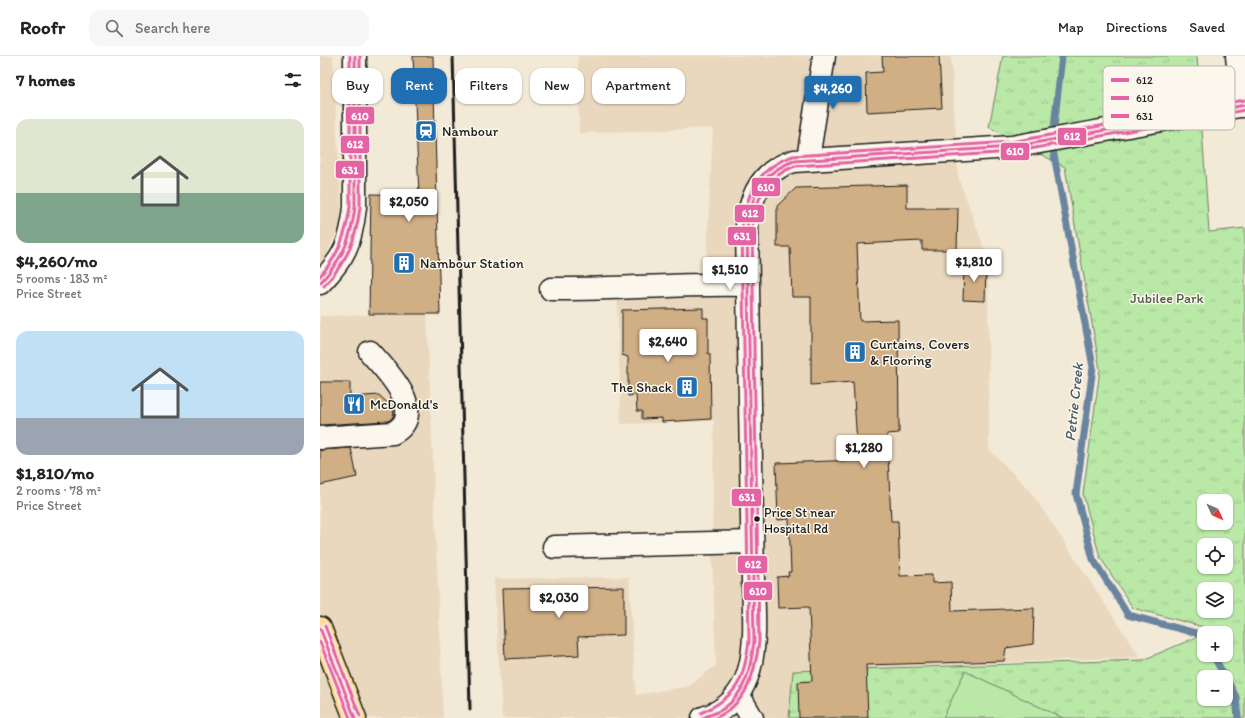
<!DOCTYPE html>
<html lang="en">
<head>
<meta charset="utf-8">
<style>
  :root { --surface:#fff; --page:#f6f6f6; --text:#222; --muted:#767676; --line:#e0e0e0; --accent:#1f6fb2 }
  body { margin:0; font-family:Itim,sans-serif; background:var(--page); color:var(--text); height:100vh; display:flex; flex-direction:column; font-size:15px; white-space:nowrap }
  * { box-sizing:border-box; margin:0 }
  p { font-size:13px; color:var(--muted) }
  .icon { flex:none; width:22px; height:22px; fill:none; stroke:currentColor; stroke-width:2; stroke-linecap:round; stroke-linejoin:round }
  .map { position:relative; flex:1; overflow:hidden }
  .panel { display:flex; flex-direction:column; background:var(--surface); width:320px }
  .panel>* { flex:none }
  .hud { position:absolute; left:12px; top:12px; width:380px; height:36px; display:flex; gap:8px }
  .needle { width:26px; rotate:134deg }
  .buttons { position:absolute; left:877px; top:438px; display:grid; gap:8px }
  .buttons a { display:grid; place-items:center; width:36px; height:36px; border-radius:8px; background:var(--surface); box-shadow:0 1px 3px #0004; font-size:20px }
  .price { position:absolute; translate:-50% -34px; padding:0 9px; border-radius:4px; background:#fff; color:#222; font-size:13px; line-height:26px; filter:drop-shadow(0 1px 2px #0008) }
  .price::after { content:''; position:absolute; left:50%; top:24px; width:12px; height:9px; margin-left:-6px; background:inherit; clip-path:polygon(0 0,100% 0,50% 100%) }
  .price.on { background:var(--accent); color:#fff }
  ul { padding:0; list-style:none }
  li { display:grid; align-content:center; gap:8px; height:212px; padding:0 16px }
  li span { display:grid; place-items:center; height:124px; border-radius:12px; color:#555 }
  li>.icon { margin-inline-start:auto }
  span .icon { width:72px; height:72px; fill:#fffc; stroke-width:1 }
  li b { font-size:17px }
  h2 { display:flex; justify-content:space-between; align-items:center; height:48px; padding:0 16px; font-size:17px }
  .tag { padding:0 14px; border-radius:12px; background:var(--surface); box-shadow:0 1px 3px #0004; font-size:14px; line-height:36px }
  .tag.on { background:var(--accent); color:#fff }
  header { display:flex; align-items:center; gap:24px; box-sizing:border-box; height:56px; padding:0 20px; background:var(--surface); border-bottom:1px solid var(--line) }
  header strong { font-size:19px }
  nav { display:flex; gap:22px; margin-inline-start:auto; font-size:14px }
  .search { width:280px; height:36px; background:var(--page); display:flex; align-items:center; gap:10px; box-sizing:border-box; padding:0 14px; border-radius:12px; color:var(--muted); font-size:15px }
  main { display:flex; flex:1; min-height:0 }
  .map>svg:first-child { display:block }
  .built { fill:#e9d8be }
  .park { fill:url(#park-tufts); stroke:#6a8262; fill-rule:evenodd }
  .pitch { fill:#b9e8a7; stroke:#6a8262 }
  .lines { fill:none; stroke-linecap:round; stroke-linejoin:round }
  .stream { stroke:#69849f; stroke-width:7 }
  .building { fill:#d1af84; stroke:#1c1c1c }
  .minor-casing { stroke:#1c1c1c; stroke-width:25 }
  .major-casing { stroke:#1c1c1c; stroke-width:25 }
  .minor { stroke:#fbf7ec; stroke-width:22 }
  .major { stroke:#fede96; stroke-width:22 }
  .rail { stroke:#1c1c1c; stroke-width:3 }
  .bus-1-casing { stroke:#fbf7ec; stroke-width:6 }
  .bus-2-casing { stroke:#fbf7ec; stroke-width:6 }
  .bus-3-casing { stroke:#fbf7ec; stroke-width:6 }
  .bus-1 { stroke:#e463a4; stroke-width:3 }
  .bus-2 { stroke:#e463a4; stroke-width:3 }
  .bus-3 { stroke:#e463a4; stroke-width:3 }
  .bus-dot { fill:#1c1c1c; stroke:#fbf7ec; stroke-width:1.5 }
  .labels { text-anchor:middle; dominant-baseline:central; stroke-width:3; stroke-linejoin:round; paint-order:stroke }
  .bus-label { font-size:13px; fill:#1c1c1c; stroke:#fbf7ec; text-anchor:start }
  .poi-label { font-size:14px; fill:#1c1c1c; stroke:#fbf7ec; text-anchor:start }
  .park-label { font-size:14px; fill:#4b5946; stroke:#fbf7ec }
  .water-label { font-size:15px; font-style:italic; fill:#495969; stroke:#fbf7ec }
  .key { fill:#fbf7ec; stroke:#b8b5ae; stroke-width:1 }
  .key-label { font-size:11px; fill:#1c1c1c }
  .line-badge { stroke:#fbf7ec; stroke-width:1.5 }
  .badge-label { font-size:11px; text-anchor:middle; font-weight:bold; fill:#fff }
</style>
</head>
<body>
<header>
<strong>Roofr</strong>
<div class="search"><svg class="icon" aria-label="search" viewBox="0 0 24 24"><circle cx="10" cy="10" r="6"/><path d="M15 15l6 6"/></svg>Search here</div>
<nav><a>Map</a><a>Directions</a><a>Saved</a></nav>
</header>
<main>
<section class="panel">
<h2>7 homes<svg class="icon" aria-label="filters" viewBox="0 0 24 24"><path d="M4 7h16M4 17h16"/><circle cx="9" cy="7" r="2"/><circle cx="15" cy="17" r="2"/></svg></h2>
<ul>
<li><span style="background:linear-gradient(#dfe7d0 60%,#7fa58c 0)"><svg class="icon" aria-label="home" viewBox="0 0 24 24"><path d="M3 11l9-7 9 7M6 9v11h12V9"/></svg></span><div><b>$4,260/mo</b><p>5 rooms · 183 m²</p><p>Price Street</p></div></li>
<li><span style="background:linear-gradient(#bfe0f5 70%,#9aa5b1 0)"><svg class="icon" aria-label="home" viewBox="0 0 24 24"><path d="M3 11l9-7 9 7M6 9v11h12V9"/></svg></span><div><b>$1,810/mo</b><p>2 rooms · 78 m²</p><p>Price Street</p></div></li>
</ul>
</section>
<div class="map">
<svg width="925" height="662" viewBox="0 0 925 662">
  <defs>
    <pattern id="park-tufts" width="24" height="20" patternUnits="userSpaceOnUse"><rect width="24" height="20" fill="#b9e8a7"/><path d="M3 7l-1-3M5 7V3M7 7l1-3M15 17l-1-3M17 17v-4M19 17l1-3" fill="none" stroke="#9ec68f"/></pattern>
  </defs>
  <rect width="100%" height="100%" fill="#f3e9d7"/>
  <filter id="ink" filterUnits="userSpaceOnUse"><feTurbulence type="fractalNoise" baseFrequency=".025" numOctaves="2"/><feDisplacementMap in="SourceGraphic" scale="8" xChannelSelector="R" yChannelSelector="G"/><feConvolveMatrix kernelMatrix="1 2 1 2 8 2 1 2 1" color-interpolation-filters="sRGB"/></filter>
  <g filter="url(#ink)">
    <g class="built">
      <polygon points="0,0 13,0 22,169 12,185 6,202 0,207"/>
      <polygon points="258,0 631,0 638,120 668,203 669,393 711,436 820,601 473,615 469,662 182,662 174,523 309,521 316,639 369,630 396,609 392,496 394,365 301,368 297,239 385,238 393,72 259,77"/>
      <polygon points="107,258 123,662 0,662 0,260"/>
    </g>
    <path class="park" d="M683,0H877L889,176L925,172V662H469L473,615L823,604L884,578V599H906V577H888L894,574L813,552L780,501L763,438L780,314L745,111L669,71ZM884,445H906V467H884ZM884,489H906V511H884ZM884,533H906V555H884ZM884,621H906V643H884Z"/>
    <polygon class="pitch" points="645,615 743,662 623,662"/>
    <g class="lines">
      <g class="stream">
        <polyline points="742,0 732,88 773,311 756,438 773,503 808,559 883,579 884,581"/>
        <polyline points="893,599 905,621"/>
        <polyline points="906,622 916,641 918,662"/>
      </g>
    </g>
    <g class="building">
      <polygon points="93,0 113,0 120,258 49,258 51,138 99,139"/>
      <polygon points="562,0 619,0 622,52 547,56 546,17 563,16"/>
      <polygon points="587,129 587,152 638,152 637,194 602,194 602,185 537,188 540,265 578,264 579,377 567,378 571,465 578,465 580,520 612,519 612,527 631,526 632,555 714,552 713,588 686,592 684,605 546,609 548,662 479,662 478,626 492,625 489,551 458,552 457,521 469,520 468,516 471,516 469,463 458,464 456,407 538,404 533,326 491,329 491,241 472,241 470,191 457,191 457,150 476,132"/>
      <polygon points="644,209 666,210 665,245 643,244"/>
      <polygon points="383,252 383,262 388,262 388,298 390,298 391,363 342,366 342,362 322,363 322,355 317,355 316,339 308,340 308,301 302,299 302,254"/>
      <polygon points="0,326 30,326 30,341 59,339 74,353 73,361 68,365 0,369"/>
      <polygon points="31,392 37,421 0,429 0,394"/>
      <polygon points="304,531 304,579 258,581 259,599 185,603 182,533"/>
    </g>
    <g class="lines">
      <g class="minor-casing">
        <g id="minor">
          <polyline points="917,0 922,50"/>
          <polyline points="488,103 504,0"/>
          <path d="M0,227C25,201 31,187 35,151V0"/>
          <path d="M231,233C297,234 362,227 427,229"/>
          <path d="M0,382L73,377C109,357 67,315 50,296"/>
          <polyline points="234,491 432,486"/>
          <polyline points="418,638 432,662"/>
          <path d="M383,662C444,644 434,574 433,524L427,171C430,140 442,114 474,105L692,91L925,49"/>
        </g>
      </g>
      <g class="major-casing">
        <polyline id="major" points="0,572 35,662"/>
      </g>
      <use href="#minor" class="minor"/>
      <use href="#major" class="major"/>
      <polyline class="rail" points="133,0 150,653"/>
      <g class="bus-1-casing">
        <g id="bus-1">
          <path d="M0,227C23,202 31,184 35,151V0"/>
          <polyline points="0,572 35,662"/>
          <path d="M383,662C389,659 397,657 403,653C426,638 431,610 434,585L427,171C432,138 441,117 474,105L692,91L925,49"/>
        </g>
      </g>
      <g class="bus-2-casing">
        <g id="bus-2">
          <path d="M4,230C27,205 36,185 40,151V0"/>
          <polyline points="0,586 30,662"/>
          <path d="M395,662C427,648 435,618 439,585L432,171C436,142 446,121 475,110L693,96L925,54"/>
        </g>
      </g>
      <g class="bus-3-casing">
        <g id="bus-3">
          <path d="M0,220C19,199 26,178 30,151V0"/>
          <polyline points="5,570 40,660"/>
          <path d="M381,657C418,640 424,624 429,585L422,171C427,136 438,112 473,100L691,86L924,44"/>
        </g>
      </g>
      <use href="#bus-1" class="bus-1"/>
      <use href="#bus-2" class="bus-2"/>
      <use href="#bus-3" class="bus-3"/>
    </g>
  </g>
  <defs>
    <g id="station-square" transform="scale(1.15)"><rect x="-9" y="-9" width="18" height="18" rx="4" fill="#1f6fb2" stroke="#fbf7ec"/><path d="M-3-6H3Q5-6 5-4V2Q5 4 3 4L4.5 6H3L1.5 4h-3L-3 6H-4.5L-3 4Q-5 4-5 2V-4Q-5-6-3-6ZM-3.5-4v3h7v-3ZM-3.5 1v1.5H-2V1ZM2 1v1.5H3.5V1Z" fill="#fff"/></g>
    <g id="building-square" transform="scale(1.15)"><rect x="-9" y="-9" width="18" height="18" rx="4" fill="#1f6fb2" stroke="#fbf7ec"/><path d="M-4-6H4V6H1V3H-1V6H-4ZM-2.5-4.3h1.7v1.8h-1.7ZM.8-4.3h1.7v1.8H.8ZM-2.5-1h1.7V.8h-1.7ZM.8-1h1.7V.8H.8Z" fill="#fff"/></g>
    <g id="restaurant-square" transform="scale(1.15)"><rect x="-9" y="-9" width="18" height="18" rx="4" fill="#1f6fb2" stroke="#fbf7ec"/><path d="M-5-6h1v4h1v-4h1v4h1v-4h1v5L-1.5 .5V6h-2V.5L-5-1ZM5-6V6H3V1.5H1.5Q1.5-4 5-6Z" fill="#fff"/></g>
  </defs>
  <g fill-rule="evenodd">
    <use href="#station-square" x="106" y="75"/>
    <use href="#building-square" x="84" y="207"/>
    <use href="#building-square" x="535" y="296"/>
    <use href="#building-square" x="367" y="331"/>
    <use href="#restaurant-square" x="34" y="348"/>
  </g>
  <circle class="bus-dot" cx="437" cy="463" r="3.5"/>
  <g class="labels">
    <g class="bus-label">
      <text x="444" y="456">Price St near<tspan x="444" dy="16">Hospital Rd</tspan></text>
    </g>
    <g class="poi-label">
      <text x="122" y="75">Nambour</text>
      <text x="100" y="207">Nambour Station</text>
      <text x="550" y="288">Curtains, Covers<tspan x="550" dy="16">&amp; Flooring</tspan></text>
      <text x="352" y="331" text-anchor="end">The Shack</text>
      <text x="50" y="348">McDonald's</text>
    </g>
    <g class="park-label">
      <text x="847" y="242">Jubilee Park</text>
    </g>
    <g class="water-label">
      <text transform="translate(754 346) rotate(-84)">Petrie Creek</text>
    </g>
  </g>
  <rect x="783" y="10" width="132" height="64" rx="6" class="key"/>
  <rect x="791" y="22" width="18" height="4" fill="#e463a4"/>
  <rect x="791" y="40" width="18" height="4" fill="#e463a4"/>
  <rect x="791" y="58" width="18" height="4" fill="#e463a4"/>
  <g class="key-label">
    <text x="816" y="28">612</text>
    <text x="816" y="46">610</text>
    <text x="816" y="64">631</text>
  </g>
  <g class="line-badge">
    <rect x="25" y="50" width="30" height="19" rx="4" fill="#e463a4"/>
    <rect x="737" y="71" width="30" height="19" rx="4" fill="#e463a4"/>
    <rect x="20" y="79" width="30" height="19" rx="4" fill="#e463a4"/>
    <rect x="680" y="86" width="30" height="19" rx="4" fill="#e463a4"/>
    <rect x="15" y="104" width="30" height="19" rx="4" fill="#e463a4"/>
    <rect x="431" y="121" width="30" height="20" rx="4" fill="#e463a4"/>
    <rect x="414" y="148" width="31" height="19" rx="4" fill="#e463a4"/>
    <rect x="407" y="170" width="30" height="20" rx="4" fill="#e463a4"/>
    <rect x="411" y="432" width="31" height="19" rx="4" fill="#e463a4"/>
    <rect x="417" y="499" width="31" height="19" rx="4" fill="#e463a4"/>
    <rect x="423" y="525" width="30" height="20" rx="4" fill="#e463a4"/>
  </g>
  <g class="badge-label">
    <text x="40" y="64">610</text>
    <text x="752" y="84">612</text>
    <text x="35" y="92">612</text>
    <text x="695" y="99">610</text>
    <text x="30" y="118">631</text>
    <text x="446" y="135">610</text>
    <text x="430" y="161">612</text>
    <text x="422" y="184">631</text>
    <text x="427" y="445">631</text>
    <text x="433" y="512">612</text>
    <text x="438" y="539">610</text>
  </g>
</svg>
<div class="buttons">
<a><svg class="needle" viewBox="-14 -14 28 28"><path d="M0-13l5 13h-10z" fill="#e53935"/><path d="M0 13l5-13h-10z" fill="#767676"/></svg></a>
<a><svg class="icon" aria-label="locate" viewBox="0 0 24 24"><circle cx="12" cy="12" r="6"/><path d="M12 2v4M12 18v4M2 12h4M18 12h4"/></svg></a>
<a><svg class="icon" aria-label="layers" viewBox="0 0 24 24"><path d="M12 4l9 5-9 5-9-5zM3 14l9 5 9-5"/></svg></a>
<a>+</a>
<a>−</a>
</div>
<b class="price on" style="left:513px;top:54px">$4,260</b>
<b class="price" style="left:89px;top:167px">$2,050</b>
<b class="price" style="left:654px;top:227px">$1,810</b>
<b class="price" style="left:410px;top:235px">$1,510</b>
<b class="price" style="left:348px;top:307px">$2,640</b>
<b class="price" style="left:544px;top:413px">$1,280</b>
<b class="price" style="left:239px;top:563px">$2,030</b>
<div class="hud">
<a class="tag">Buy</a>
<a class="tag on">Rent</a>
<a class="tag">Filters</a>
<a class="tag">New</a>
<a class="tag">Apartment</a>
</div>
</div>
</main>
</body>
</html>
